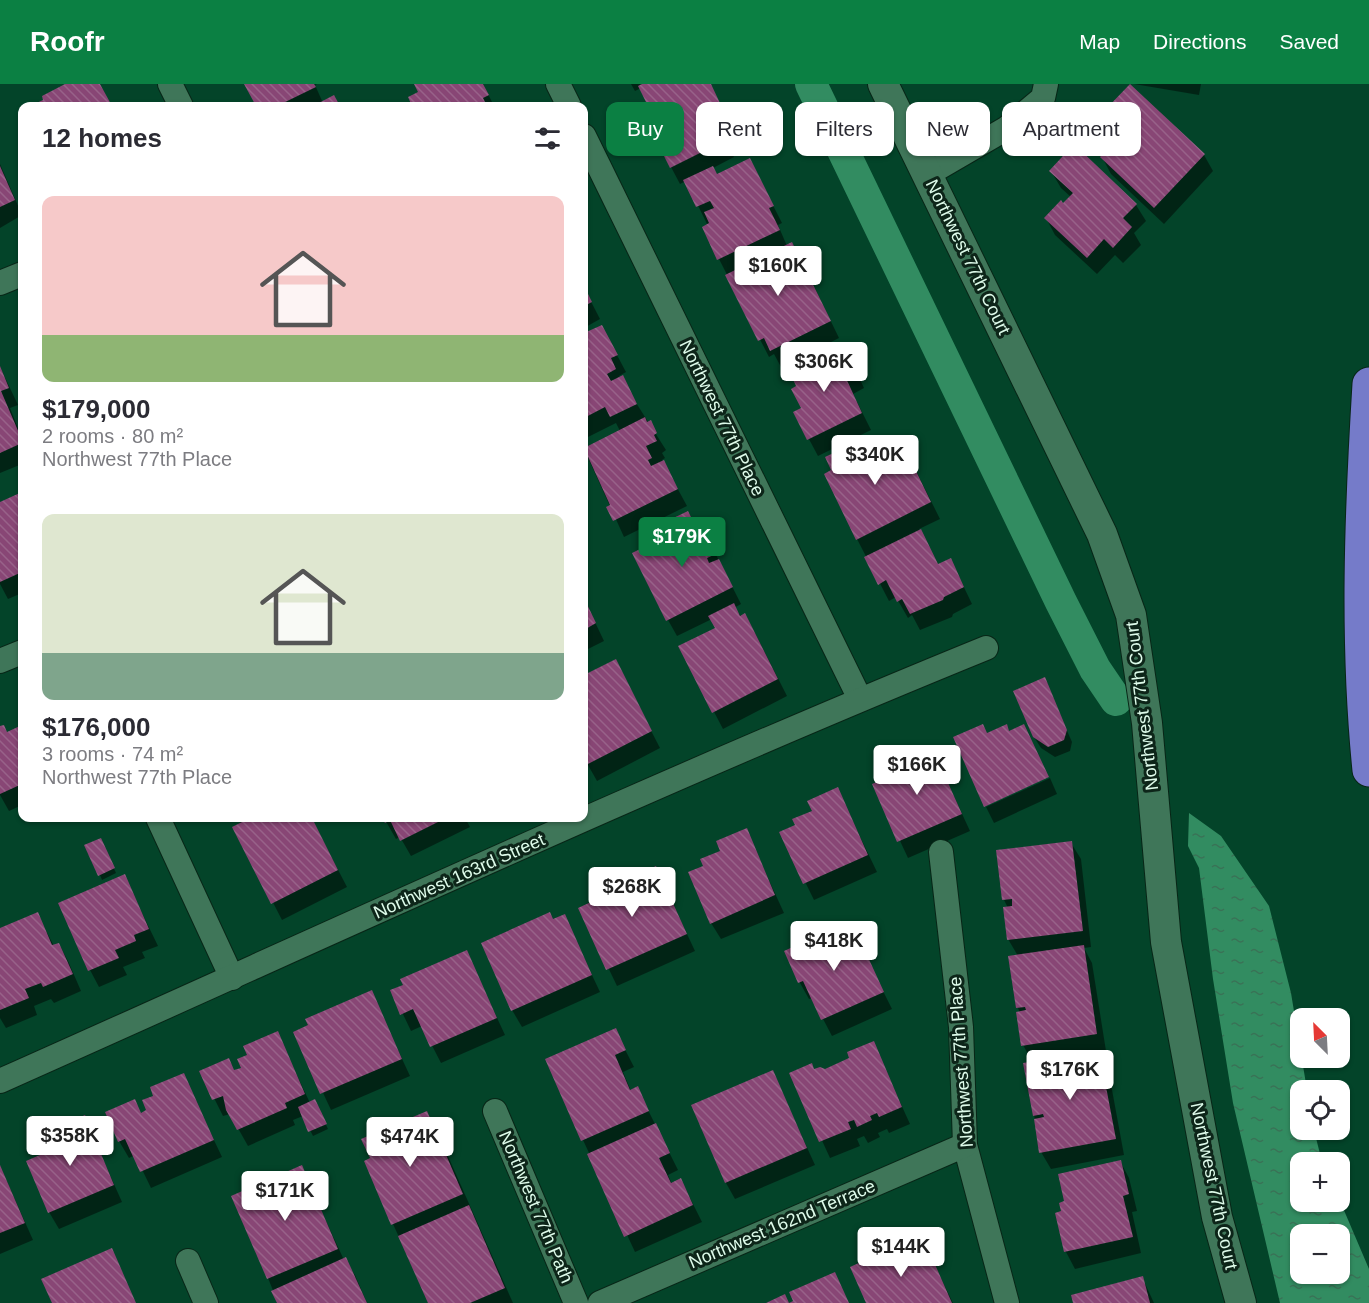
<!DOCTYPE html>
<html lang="en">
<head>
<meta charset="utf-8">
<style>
  :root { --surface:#fff; --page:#f2f2f3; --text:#2b2b33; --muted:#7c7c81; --accent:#0b8043 }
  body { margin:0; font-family:Helvetica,sans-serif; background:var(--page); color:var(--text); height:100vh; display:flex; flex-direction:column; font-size:22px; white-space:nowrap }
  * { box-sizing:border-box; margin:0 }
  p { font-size:20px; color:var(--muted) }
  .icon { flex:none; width:33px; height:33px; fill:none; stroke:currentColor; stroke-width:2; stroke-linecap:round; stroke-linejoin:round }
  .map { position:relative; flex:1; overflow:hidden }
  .sheet { position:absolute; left:18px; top:18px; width:570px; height:720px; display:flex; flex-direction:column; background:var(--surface); border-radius:12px; box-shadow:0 2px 4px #0004 }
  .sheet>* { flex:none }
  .guide { position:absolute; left:606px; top:18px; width:570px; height:54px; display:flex; gap:12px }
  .needle { width:39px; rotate:336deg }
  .buttons { position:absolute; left:1290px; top:924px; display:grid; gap:12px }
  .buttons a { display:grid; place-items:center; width:60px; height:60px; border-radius:12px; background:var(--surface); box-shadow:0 2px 4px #0004; font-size:30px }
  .price { position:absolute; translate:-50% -51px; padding:0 14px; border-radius:6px; background:#fff; color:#222; font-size:20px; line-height:39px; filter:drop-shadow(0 2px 3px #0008) }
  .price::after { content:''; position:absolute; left:50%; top:36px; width:18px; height:14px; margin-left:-9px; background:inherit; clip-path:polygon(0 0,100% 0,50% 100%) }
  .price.on { background:var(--accent); color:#fff }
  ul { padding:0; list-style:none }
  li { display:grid; align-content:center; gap:12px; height:318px; padding:0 24px }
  li span { display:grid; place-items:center; height:186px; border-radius:12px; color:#555 }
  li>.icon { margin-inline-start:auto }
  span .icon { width:108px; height:108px; fill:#fffc; stroke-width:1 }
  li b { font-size:26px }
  h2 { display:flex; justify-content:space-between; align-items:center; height:72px; padding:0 24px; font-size:26px }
  .chip { padding:0 21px; border-radius:12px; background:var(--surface); box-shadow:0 2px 4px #0004; font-size:21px; line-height:54px }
  .chip.on { background:var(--accent); color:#fff }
  header { display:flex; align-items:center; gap:36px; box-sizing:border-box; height:84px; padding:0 30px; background:var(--accent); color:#fff }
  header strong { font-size:28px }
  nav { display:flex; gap:33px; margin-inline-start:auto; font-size:21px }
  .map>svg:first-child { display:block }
  .water { fill:url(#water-ripples); fill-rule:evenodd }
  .shadow { fill:#0007 }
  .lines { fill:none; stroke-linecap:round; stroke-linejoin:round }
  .canal { stroke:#328c61; stroke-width:32 }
  .building { fill:url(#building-back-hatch) }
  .minor-casing { stroke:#082617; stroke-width:26 }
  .tertiary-casing { stroke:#082617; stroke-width:32 }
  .motorway-casing { stroke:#082617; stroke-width:35 }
  .minor { stroke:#3f7659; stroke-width:24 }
  .tertiary { stroke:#3f7659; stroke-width:30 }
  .motorway { stroke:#757bc9; stroke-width:33 }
  .labels { text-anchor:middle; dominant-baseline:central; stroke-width:6; stroke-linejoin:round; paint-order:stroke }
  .street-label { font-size:18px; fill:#defbea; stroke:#0d2519 }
</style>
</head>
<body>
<header>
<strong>Roofr</strong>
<nav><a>Map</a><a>Directions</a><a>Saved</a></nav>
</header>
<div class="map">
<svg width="1369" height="1219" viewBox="0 0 1369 1219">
  <defs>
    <pattern id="water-ripples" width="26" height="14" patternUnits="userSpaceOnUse" patternTransform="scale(1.5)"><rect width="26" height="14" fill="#328c61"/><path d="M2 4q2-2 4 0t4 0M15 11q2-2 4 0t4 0" fill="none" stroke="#397256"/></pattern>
    <pattern id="building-back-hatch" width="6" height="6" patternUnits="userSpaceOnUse" patternTransform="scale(1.5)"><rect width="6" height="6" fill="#884675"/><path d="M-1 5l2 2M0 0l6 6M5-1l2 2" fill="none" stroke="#986289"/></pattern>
  </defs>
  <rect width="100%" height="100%" fill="#034429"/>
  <path class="water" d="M1189,729L1221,752L1269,822L1291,909L1307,1006H1300V1046H1314L1322,1078H1300V1118L1340,1117L1369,1185V1219H1280L1233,1019L1213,895L1199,784L1188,762ZM1300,1150H1340V1190H1300Z"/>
  <g class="shadow">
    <polygon points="69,0 100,0 111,22 35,22"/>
    <polygon points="246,0 317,0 315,1 323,19 333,13 339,22 257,22"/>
    <polygon points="416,0 483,0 494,22 414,22 410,14 420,9"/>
    <polygon points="631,0 710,0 734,49 724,54 734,73 713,84 717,91 750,76 782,139 778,141 787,162 801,176 839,254 781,283 774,270 769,273 719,175 708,142 686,97 680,100 671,83 654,31 641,4 635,7"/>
    <polygon points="1134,0 1201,0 1199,11"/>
    <polygon points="1107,26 1204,71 1213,87 1164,140 1111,90 1102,73 1127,52 1116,43"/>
    <polygon points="0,80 22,131 0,144"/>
    <polygon points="1051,87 1136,121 1146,137 1134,149 1141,161 1123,179 1115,171 1097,190 1055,151 1046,134 1071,113 1061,104"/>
    <polygon points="584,204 600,235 584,244"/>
    <polygon points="602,243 626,288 619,292 666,366 662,369 665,374 662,376 687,422 624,453 584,365 620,347 616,339 584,355 584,251"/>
    <polygon points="852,279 864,304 853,310 871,346 818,372 795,329"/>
    <polygon points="0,283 18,321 10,324 22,354 22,380 0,389"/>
    <polygon points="908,371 940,435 919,445 939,482 959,493 972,520 953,530 952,533 920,546 912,531 908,534 896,513 889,517 857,455 856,375"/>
    <polygon points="22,410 22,509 8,515 0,500 0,420"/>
    <polygon points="694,441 708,455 741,520 734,524 754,547 787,612 723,645 680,563 717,545 712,535 677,552 668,536"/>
    <polygon points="584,515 604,557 584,567"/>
    <polygon points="615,577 660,664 597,697 584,674 584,593"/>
    <polygon points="1044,595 1072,658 1070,667 1055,673 1041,664 1034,653"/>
    <polygon points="22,643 22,721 9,727 0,711 0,644 7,649"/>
    <polygon points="932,665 970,747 908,774 874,701 911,685"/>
    <polygon points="1050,694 1057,710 994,739 986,723"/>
    <polygon points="837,705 877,788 814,816 781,749 797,741"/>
    <polygon points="237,734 311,734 347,803 282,836 234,743 241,740"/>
    <polygon points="384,734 465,734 470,743 411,772 400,753 396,755"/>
    <polygon points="746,746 784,829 721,855 711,839 705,783"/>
    <polygon points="1071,759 1081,775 1091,863 1084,864 1092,879 1106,967 1099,968 1108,984 1124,1071 1051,1085 1041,1068 1034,1031 1033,979 1023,961 1020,929 1018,924 1018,872 1008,855 1008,824 1004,816 998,768"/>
    <polygon points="103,760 116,789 102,796 100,791"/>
    <polygon points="656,784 695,867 617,902 580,825"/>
    <polygon points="124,792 158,862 142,868 145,874 123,883 127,891 99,903 90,886"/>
    <polygon points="37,830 54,862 59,860 68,877 81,907 54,919 51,915 34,922 37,931 6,944 0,934 0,846"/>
    <polygon points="564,832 600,908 522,943 512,926 553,837"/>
    <polygon points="841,843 854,868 863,875 866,873 892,925 832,952 812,914 809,915 800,899 786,868"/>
    <polygon points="466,867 505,951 441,979 422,942 411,947 392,907"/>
    <polygon points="371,908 410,992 331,1026 295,949"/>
    <polygon points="615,946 634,983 623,988 631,1007 637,1004 678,1086 668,1091 672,1100 681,1096 702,1138 635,1168 583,1056"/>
    <polygon points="277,949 310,1019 317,1022 328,1045 313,1052 303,1032 293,1036 295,1041 248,1062 230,1030 223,1032 201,988 235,988 243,984 249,972"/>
    <polygon points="873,959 910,1040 889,1049 887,1045 878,1049 880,1053 868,1059 864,1052 857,1055 860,1062 830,1074 791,989 825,986 851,975"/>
    <polygon points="772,987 815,1081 735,1115 726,1099"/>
    <polygon points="183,991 222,1073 151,1104 135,1071 129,1074 119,1057 141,1030 148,1027 155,1012"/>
    <polygon points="427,1028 436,1045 513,1219 429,1219 393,1140"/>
    <polygon points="84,1033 122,1118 59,1145 49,1128 44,1071"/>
    <polygon points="1120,1077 1129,1094 1137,1127 1132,1128 1141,1169 1075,1185 1066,1168 1057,1130 1062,1129"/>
    <polygon points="0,1082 33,1156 0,1170"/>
    <polygon points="301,1083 344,1176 355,1191 367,1219 278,1219 268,1194"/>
    <polygon points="925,1162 953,1219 868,1219 902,1172"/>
    <polygon points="1142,1193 1154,1219 1075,1219"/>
  </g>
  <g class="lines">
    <polyline class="canal" points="811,0 1061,518 1095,585 1116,616"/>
  </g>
  <g class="building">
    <polygon points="65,0 100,0 112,22 30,22 43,16 42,12"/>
    <polygon points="244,0 314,0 316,3 277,22 256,22"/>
    <polygon points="414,0 483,0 489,11 483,14 487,22 412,22 408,13 418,8"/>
    <polygon points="642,0 711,0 726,32 716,37 726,56 670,84 645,34 652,30 638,2"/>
    <polygon points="1130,0 1205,70 1154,124 1100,73 1117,55 1119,58 1129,48 1105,26"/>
    <polygon points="334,11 340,22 313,22"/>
    <polygon points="1074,60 1137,120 1123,134 1132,143 1113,164 1104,155 1087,174 1044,134 1061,116 1063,119 1073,109 1049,87"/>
    <polygon points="750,74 774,122 769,124 780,146 717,176 702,143 709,139 704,128 714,124 710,117 696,123 683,96 713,82 717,90"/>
    <polygon points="0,82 15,116 0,123"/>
    <polygon points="792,158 831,237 770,267 764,254 758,257 725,191"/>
    <polygon points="584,202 592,218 584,222"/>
    <polygon points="602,241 618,271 611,274 616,285 607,290 611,297 623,291 637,320 610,333 605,323 584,334 584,249"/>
    <polygon points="843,261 856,287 845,292 862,329 807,356 793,328 801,324 791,305 796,302 789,287"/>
    <polygon points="0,282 9,304 1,307 22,356 22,359 0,369"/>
    <polygon points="645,333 647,338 651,336 657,349 654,351 657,357 646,362 652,374 648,376 651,382 664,376 678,405 613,437 606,423 610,421 584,364"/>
    <polygon points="899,352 931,418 856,456 824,390 831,386 825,373 850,361 856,374"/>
    <polygon points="22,408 22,488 0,498 0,418"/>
    <polygon points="688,427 694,439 699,437 716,470 707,474 709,479 719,475 733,503 666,537 632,469 669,451 663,439"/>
    <polygon points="921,445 938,480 951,474 964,503 944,513 943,516 910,530 902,515 897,518 886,496 878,501 864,473"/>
    <polygon points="584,514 596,539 584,546"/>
    <polygon points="734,519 740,532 745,529 778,595 712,629 678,562 715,544 708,532"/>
    <polygon points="616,575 652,647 586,681 584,591"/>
    <polygon points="1045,593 1067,646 1064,656 1048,663 1033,653 1013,607"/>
    <polygon points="983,640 987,649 1007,640 1009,647 1024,640 1049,693 984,723 953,653"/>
    <polygon points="4,641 7,648 22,641 22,700 0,710 0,642"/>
    <polygon points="932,663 962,730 897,758 872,700 909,684 904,674"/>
    <polygon points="838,703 868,771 803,800 779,748 795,741 792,735 812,727 807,717"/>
    <polygon points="250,734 312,734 338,786 271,820 232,743"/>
    <polygon points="382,734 446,734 400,757 390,736 385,739"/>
    <polygon points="747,744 775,811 710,840 688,788 703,782 700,775 720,767 716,757"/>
    <polygon points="101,754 115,784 98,792 84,761"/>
    <polygon points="1072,757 1083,847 1007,856 1003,823 1012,822 1012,815 1002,816 996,766"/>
    <polygon points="656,782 687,850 606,886 578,824 591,818 589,812"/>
    <polygon points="125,790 149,845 134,851 136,857 115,866 119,874 88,887 58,819"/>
    <polygon points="38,828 52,861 59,859 73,890 43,903 41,899 25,905 29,914 0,926 0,844"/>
    <polygon points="550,828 553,835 565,830 592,891 511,927 481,859"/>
    <polygon points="841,841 853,866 859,864 863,873 867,871 884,908 821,936 803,897 798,899 784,867"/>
    <polygon points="1084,861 1097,950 1021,962 1016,928 1026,926 1025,923 1016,924 1008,872"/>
    <polygon points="467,866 497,934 430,963 413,925 400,931 390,906 403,901 400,895"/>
    <polygon points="372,906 402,975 320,1010 293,948 308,941 305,935"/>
    <polygon points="616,944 626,966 615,971 630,1006 638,1002 649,1027 581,1057 545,975"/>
    <polygon points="278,947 305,1010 285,1019 287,1024 237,1046 226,1026 223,1012 212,1016 199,987 229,974 234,986 241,984 237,975 247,971 243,962"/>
    <polygon points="874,957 902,1023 879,1033 877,1029 870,1032 872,1036 857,1043 854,1036 848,1038 851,1045 819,1058 789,989 812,979 814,985 820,983 825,985 849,974 847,968"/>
    <polygon points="1099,966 1116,1055 1039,1069 1034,1035 1044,1033 1043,1030 1033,1032 1023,979"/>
    <polygon points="773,986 807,1064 725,1099 691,1021"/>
    <polygon points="184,989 214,1056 140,1088 125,1055 118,1058 105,1028 135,1015 141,1029 146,1026 142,1016 153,1012 150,1003"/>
    <polygon points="315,1015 327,1040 308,1048 298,1023"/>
    <polygon points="427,1027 463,1110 391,1141 364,1077 370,1074 361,1055"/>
    <polygon points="85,1031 114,1101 48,1129 26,1077 42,1070 39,1063 60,1055 55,1044"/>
    <polygon points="656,1039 670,1069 659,1074 671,1099 681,1094 693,1121 624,1153 587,1070"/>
    <polygon points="1121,1076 1129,1110 1123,1112 1133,1153 1064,1168 1055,1129 1061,1127 1059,1119 1064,1117 1058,1090"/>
    <polygon points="0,1081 25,1139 0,1149"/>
    <polygon points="302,1081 338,1165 267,1195 231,1112"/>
    <polygon points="469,1121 505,1204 470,1219 428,1219 398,1152"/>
    <polygon points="926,1160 952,1219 866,1219 850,1183 898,1161 902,1171"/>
    <polygon points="112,1164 136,1219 52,1219 41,1195"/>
    <polygon points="346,1173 367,1219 277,1219 271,1207"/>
    <polygon points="835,1188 849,1219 766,1219 785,1210 789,1219 793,1217 789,1208"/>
    <polygon points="1143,1192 1150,1219 1073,1219 1071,1211"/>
  </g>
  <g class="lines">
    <g class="minor-casing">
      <g id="minor">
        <polyline points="170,0 181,22"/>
        <polyline points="558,0 569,22"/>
        <polyline points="584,52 860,615"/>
        <polyline points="928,90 1007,44 1043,14 1046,0"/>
        <polyline points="0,199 22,190"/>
        <polyline points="0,577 22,568"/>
        <polyline points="158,734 232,894"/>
        <polyline points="941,768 961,943 965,1061 1007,1219"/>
        <path d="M0,997C328,851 654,699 986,564"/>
        <polyline points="495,1027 576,1219"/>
        <polyline points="188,1177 206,1219"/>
        <polyline points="600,1219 965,1061"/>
      </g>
    </g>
    <g class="tertiary-casing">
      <polyline id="tertiary" points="883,0 1102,450 1131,531 1147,639 1166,858 1217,1133 1241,1219"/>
    </g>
    <g class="motorway-casing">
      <path id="motorway" d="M1369,300C1361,429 1356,558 1369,686"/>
    </g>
    <use href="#minor" class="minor"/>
    <use href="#tertiary" class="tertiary"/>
    <use href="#motorway" class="motorway"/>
  </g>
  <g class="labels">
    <g class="street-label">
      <text transform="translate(968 173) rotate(64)">Northwest 77th Court</text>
      <text transform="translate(722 334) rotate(64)">Northwest 77th Place</text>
      <text transform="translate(1142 622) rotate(-97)">Northwest 77th Court</text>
      <text transform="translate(459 792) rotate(-24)">Northwest 163rd Street</text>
      <text transform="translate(961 978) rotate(-94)">Northwest 77th Place</text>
      <text transform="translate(1214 1102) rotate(78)">Northwest 77th Court</text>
      <text transform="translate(536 1123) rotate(67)">Northwest 77th Path</text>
      <text transform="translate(782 1140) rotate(-23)">Northwest 162nd Terrace</text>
    </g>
  </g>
</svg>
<div class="buttons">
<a><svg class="needle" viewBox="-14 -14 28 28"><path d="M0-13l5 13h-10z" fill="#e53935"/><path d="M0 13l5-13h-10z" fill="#7c7c81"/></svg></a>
<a><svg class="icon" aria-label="locate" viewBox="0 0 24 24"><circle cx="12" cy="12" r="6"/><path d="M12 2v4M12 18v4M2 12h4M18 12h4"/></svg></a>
<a>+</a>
<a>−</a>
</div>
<b class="price" style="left:778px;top:213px">$160K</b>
<b class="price" style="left:824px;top:309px">$306K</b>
<b class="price" style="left:875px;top:402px">$340K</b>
<b class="price on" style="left:682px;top:484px">$179K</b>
<b class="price" style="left:917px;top:712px">$166K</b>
<b class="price" style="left:632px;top:834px">$268K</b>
<b class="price" style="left:834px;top:888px">$418K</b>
<b class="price" style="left:1070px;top:1017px">$176K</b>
<b class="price" style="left:70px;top:1083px">$358K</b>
<b class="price" style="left:410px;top:1084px">$474K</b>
<b class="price" style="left:285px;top:1138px">$171K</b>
<b class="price" style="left:901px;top:1194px">$144K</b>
<div class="guide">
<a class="chip on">Buy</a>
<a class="chip">Rent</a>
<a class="chip">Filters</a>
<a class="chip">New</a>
<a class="chip">Apartment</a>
</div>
<section class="sheet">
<h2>12 homes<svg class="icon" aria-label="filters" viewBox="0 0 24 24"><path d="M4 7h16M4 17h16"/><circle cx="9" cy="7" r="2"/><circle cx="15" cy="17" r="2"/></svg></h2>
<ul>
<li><span style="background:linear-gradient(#f6c9c9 75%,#8fb573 0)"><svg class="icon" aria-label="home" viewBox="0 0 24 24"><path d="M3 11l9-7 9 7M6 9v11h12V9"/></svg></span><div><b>$179,000</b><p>2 rooms · 80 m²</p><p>Northwest 77th Place</p></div></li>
<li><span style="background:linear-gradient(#dfe7d0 75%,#7fa58c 0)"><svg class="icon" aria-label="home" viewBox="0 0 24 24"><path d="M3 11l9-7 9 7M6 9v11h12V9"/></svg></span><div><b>$176,000</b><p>3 rooms · 74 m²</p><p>Northwest 77th Place</p></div></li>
</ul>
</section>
</div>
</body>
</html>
